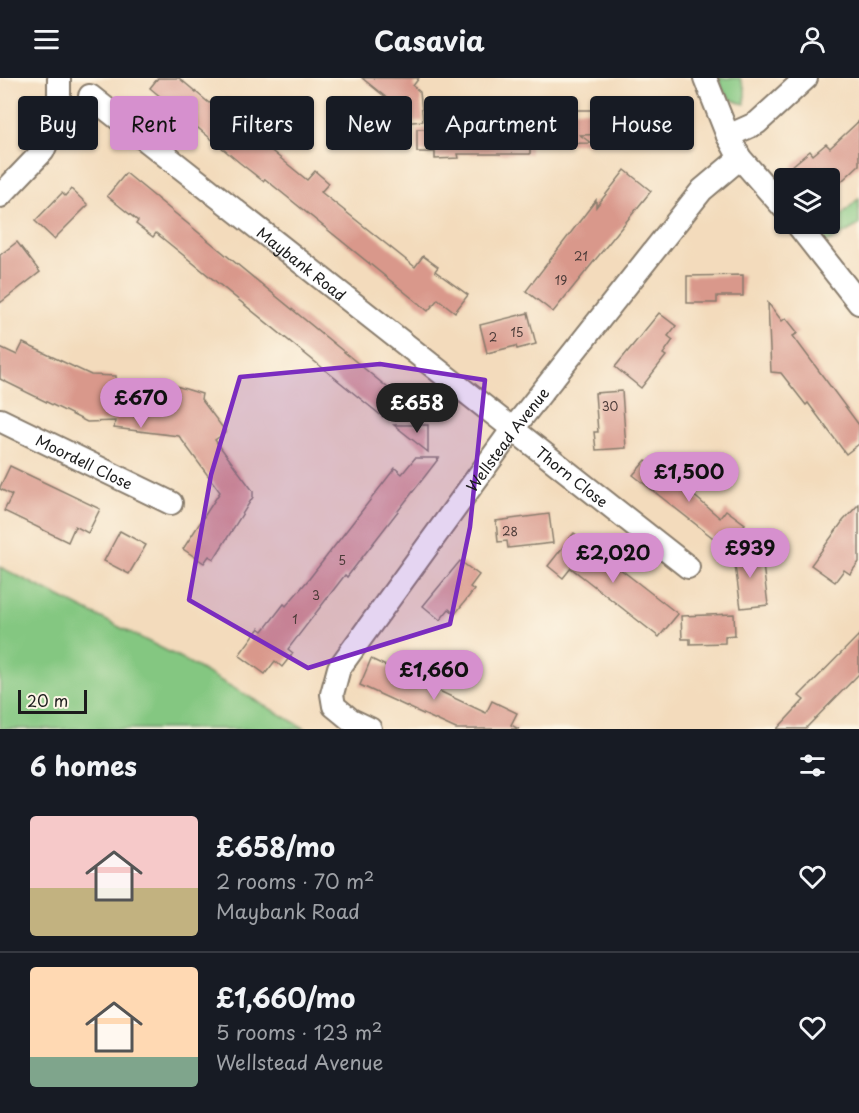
<!DOCTYPE html>
<html lang="en">
<head>
<meta charset="utf-8">
<style>
  :root { --surface:#171b24; --page:#20242c; --text:#f1f3f6; --muted:#9ea1a6; --line:#363941; --accent:#d690ce }
  body { margin:0; font-family:"Playpen Sans",sans-serif; background:var(--page); color:var(--text); height:100vh; display:flex; flex-direction:column; font-size:22px; white-space:nowrap }
  * { box-sizing:border-box; margin:0 }
  p { font-size:20px; color:var(--muted) }
  .icon { flex:none; width:33px; height:33px; fill:none; stroke:currentColor; stroke-width:2; stroke-linecap:round; stroke-linejoin:round }
  .map { position:relative; height:651px; overflow:hidden }
  .side { display:flex; flex-direction:column; background:var(--surface); flex:1 }
  .side>* { flex:none }
  .top-card { position:absolute; left:18px; top:18px; width:824px; height:54px; display:flex; gap:12px }
  .buttons { position:absolute; left:774px; top:90px; display:grid; gap:12px }
  .buttons a { display:grid; place-items:center; width:66px; height:66px; border-radius:6px; background:var(--surface); box-shadow:0 2px 4px #0004; font-size:30px }
  .scale { position:absolute; left:18px; bottom:15px; width:69px; box-sizing:border-box; padding-left:6px; border:3px solid #1c1c1c; border-top:0; font-size:16px; line-height:21px; white-space:nowrap; color:#1c1c1c; -webkit-text-stroke:4px #fcf5e5; paint-order:stroke }
  .price { position:absolute; translate:-50% -51px; padding:0 14px; border-radius:21px; background:var(--accent); color:#111; font-size:20px; line-height:39px; filter:drop-shadow(0 2px 3px #0008) }
  .price::after { content:''; position:absolute; left:50%; top:36px; width:18px; height:14px; margin-left:-9px; background:inherit; clip-path:polygon(0 0,100% 0,50% 100%) }
  .price.selected { background:#222; color:#fff }
  ul { padding:0; list-style:none }
  li { display:flex; align-items:center; gap:18px; height:150px; padding:0 30px }
  li+li { border-top:2px solid var(--line) }
  li span { display:grid; place-items:center; flex:none; width:168px; height:120px; border-radius:6px; color:#555 }
  li>.icon { margin-inline-start:auto }
  span .icon { width:72px; height:72px; fill:#fffc; stroke-width:1 }
  li b { font-size:26px }
  h2 { display:flex; justify-content:space-between; align-items:center; height:72px; padding:0 30px; font-size:26px }
  .pill { padding:0 21px; border-radius:6px; background:var(--surface); box-shadow:0 2px 4px #0004; font-size:21px; line-height:54px }
  .pill.selected { background:var(--accent); color:#111 }
  header { display:flex; justify-content:space-between; align-items:center; height:78px; padding:0 30px; background:var(--surface); font-size:27px; font-weight:700 }
  .map>svg:first-child { display:block }
  .green { fill:#84c781; stroke:#50724e; stroke-width:1.5 }
  .building { fill:#d9988b }
  .lines { fill:none; stroke-linecap:round; stroke-linejoin:round }
  .minor-casing { stroke:#887c6c; stroke-width:26 }
  .minor { stroke:#fff; stroke-width:22 }
  .marked { fill:#7b2cbf; fill-opacity:0.2; stroke:#7b2cbf; stroke-width:4.5; stroke-linejoin:round }
  .labels { text-anchor:middle; dominant-baseline:central; stroke-width:5; stroke-linejoin:round; paint-order:stroke }
  .number-label { font-size:12px; fill:#4b3b38 }
  .street-label { font-size:15px; fill:#1c1c1c; stroke:#fcf5e5 }
</style>
</head>
<body>
<header><svg class="icon" aria-label="menu" viewBox="0 0 24 24"><path d="M4 6h16M4 12h16M4 18h16"/></svg>Casavia<svg class="icon" aria-label="person" viewBox="0 0 24 24"><circle cx="12" cy="8" r="4"/><path d="M4 21q1-7 8-7t8 7"/></svg></header>
<div class="map">
<svg width="859" height="651" viewBox="0 0 859 651">
  <rect width="100%" height="100%" fill="#fcf5e5"/>
  <filter id="ink" filterUnits="userSpaceOnUse"><feTurbulence type="fractalNoise" baseFrequency=".0167" numOctaves="2"/><feDisplacementMap in="SourceGraphic" scale="12" xChannelSelector="R" yChannelSelector="G"/><feConvolveMatrix kernelMatrix="1 2 1 2 8 2 1 2 1" color-interpolation-filters="sRGB"/></filter>
  <filter id="wash" filterUnits="userSpaceOnUse"><feTurbulence type="fractalNoise" baseFrequency=".008" numOctaves="4" result="noise"/><feDisplacementMap in="SourceGraphic" scale="24" xChannelSelector="R" yChannelSelector="G"/><feGaussianBlur stdDeviation="1.35" result="paint"/><feColorMatrix in="noise" values="0 0 0 0 0 0 0 0 0 0 0 0 0 0 0 0 0 1.4 0 .05"/><feComposite in="paint" operator="in"/></filter>
  <g filter="url(#wash)">
    <rect width="100%" height="100%" fill="#f3dbbc"/>
    <g class="green">
      <path d="M719,0H740L745,12V26C729,23 722,16 719,0Z"/>
      <polygon points="859,120 859,147 825,166 819,158"/>
      <polygon points="0,489 179,579 306,651 0,651"/>
    </g>
    <g id="blocks">
      <g class="building">
        <polygon points="158,0 179,0 209,25 229,20 231,43 253,60 262,48 277,59 268,70 307,102 315,93 329,105 321,114 415,189 423,178 438,189 435,193 468,217 455,234 438,221 428,233 265,101 263,103 240,85 150,10"/>
        <polygon points="362,0 419,0 413,8 420,14 423,43 401,45 399,30"/>
        <polygon points="659,25 660,55 580,57 591,65 530,66 530,76 458,76 459,80 435,81 435,74 417,74 417,51 472,50 472,43 539,43 539,32 603,32 603,26"/>
        <polygon points="859,43 859,87 830,114 830,100 803,100 792,88 810,73 813,77 826,66 830,70"/>
        <polygon points="625,92 651,113 553,234 526,213 596,122 596,129"/>
        <polygon points="126,95 399,319 383,339 156,155 153,159 136,146 138,143 107,118"/>
        <polygon points="71,111 88,127 54,161 35,143 62,115 65,118"/>
        <polygon points="17,164 40,194 0,225 0,177"/>
        <polygon points="743,197 743,218 717,218 717,225 687,225 687,198"/>
        <polygon points="768,225 782,243 786,240 798,255 793,258 859,347 859,366 846,376 808,325 806,327 781,295 771,294"/>
        <polygon points="528,235 536,266 517,271 516,268 487,275 480,247"/>
        <polygon points="659,235 676,248 668,258 673,262 663,276 666,278 641,310 615,289"/>
        <polygon points="23,265 91,297 116,298 116,313 174,319 176,308 202,316 201,321 226,354 215,362 253,413 253,419 214,481 209,478 204,485 183,471 220,414 179,358 114,350 115,343 87,344 0,301 0,269 17,277"/>
        <polygon points="622,313 626,370 596,372 594,354 598,354 595,315"/>
        <polygon points="394,347 428,347 428,374"/>
        <polygon points="415,380 439,380 347,499 345,497 288,571 293,575 282,589 275,583 265,596 239,577 259,550 263,553 284,526 286,528 309,501 395,390 402,396"/>
        <polygon points="646,382 655,390 658,386 669,396 672,392 695,410 691,415 720,440 726,432 745,446 726,470 633,397"/>
        <polygon points="10,388 100,431 88,455 75,448 68,464 4,433 12,417 0,411 0,409"/>
        <polygon points="859,426 859,484 850,496 844,492 835,504 811,487 843,443"/>
        <polygon points="549,436 553,465 508,470 507,463 498,464 496,443"/>
        <polygon points="120,453 146,467 129,496 104,483"/>
        <polygon points="574,455 678,536 659,559 571,490 563,500 548,488"/>
        <polygon points="753,471 754,480 762,479 768,527 741,530 733,473"/>
        <polygon points="460,483 479,497 470,509 474,512 455,536 449,531 440,542 423,528"/>
        <polygon points="734,536 735,557 725,558 725,565 690,566 690,561 682,561 681,538"/>
        <polygon points="859,557 859,596 805,651 777,651 804,622 799,618"/>
        <polygon points="371,581 486,635 492,623 517,635 511,647 519,651 456,651 360,607"/>
      </g>
    </g>
  </g>
  <g filter="url(#ink)">
    <use href="#blocks" fill-opacity="0" stroke="#887c6c" stroke-width="1.5"/>
    <g class="lines">
      <g class="minor-casing">
        <g id="minor">
          <polyline points="705,0 728,58 740,80 784,130"/>
          <path id="s1" d="M90,18L688,489"/>
          <polyline points="728,58 757,45 806,0"/>
          <polyline points="0,118 43,73 59,35 59,0"/>
          <polyline points="797,146 859,225"/>
          <path id="s2" d="M0,342L171,425"/>
          <path id="s3" d="M370,651L351,642L334,628L332,616L339,590L512,352L702,112L740,80"/>
        </g>
      </g>
      <use href="#minor" class="minor"/>
    </g>
  </g>
  <path class="marked" d="M380,286L485,302L470,449L450,546L308,590L189,522L211,397L240,299Z"/>
  <g class="labels">
    <g class="number-label">
      <text x="581" y="178">21</text>
      <text x="561" y="202">19</text>
      <text x="517" y="254">15</text>
      <text x="493" y="259">2</text>
      <text x="610" y="328">30</text>
      <text x="510" y="453">28</text>
      <text x="342" y="482">5</text>
      <text x="316" y="517">3</text>
      <text x="295" y="541">1</text>
    </g>
    <g class="street-label">
      <text stroke="none"><textPath href="#s1" startOffset="270">Maybank Road</textPath></text>
      <text stroke="none"><textPath href="#s3" startOffset="366">Wellstead Avenue</textPath></text>
      <text stroke="none"><textPath href="#s2" startOffset="94">Moordell Close</textPath></text>
      <text stroke="none"><textPath href="#s1" startOffset="614">Thorn Close</textPath></text>
    </g>
  </g>
</svg>
<div class="buttons">
<a><svg class="icon" aria-label="layers" viewBox="0 0 24 24"><path d="M12 4l9 5-9 5-9-5zM3 14l9 5 9-5"/></svg></a>
</div>
<div class="scale">20 m</div>
<b class="price" style="left:141px;top:351px">£670</b>
<b class="price selected" style="left:417px;top:356px">£658</b>
<b class="price" style="left:689px;top:425px">£1,500</b>
<b class="price" style="left:750px;top:501px">£939</b>
<b class="price" style="left:613px;top:506px">£2,020</b>
<b class="price" style="left:434px;top:623px">£1,660</b>
<div class="top-card">
<a class="pill">Buy</a>
<a class="pill selected">Rent</a>
<a class="pill">Filters</a>
<a class="pill">New</a>
<a class="pill">Apartment</a>
<a class="pill">House</a>
</div>
</div>
<section class="side">
<h2>6 homes<svg class="icon" aria-label="filters" viewBox="0 0 24 24"><path d="M4 7h16M4 17h16"/><circle cx="9" cy="7" r="2"/><circle cx="15" cy="17" r="2"/></svg></h2>
<ul>
<li><span style="background:linear-gradient(#f6c9c9 60%,#c2b280 0)"><svg class="icon" aria-label="home" viewBox="0 0 24 24"><path d="M3 11l9-7 9 7M6 9v11h12V9"/></svg></span><div><b>£658/mo</b><p>2 rooms · 70 m²</p><p>Maybank Road</p></div><svg class="icon" aria-label="heart" viewBox="0 0 24 24"><path d="M12 20l-8-8c-3-5 5-10 8-4 3-6 11-1 8 4z"/></svg></li>
<li><span style="background:linear-gradient(#ffd9b3 75%,#7fa58c 0)"><svg class="icon" aria-label="home" viewBox="0 0 24 24"><path d="M3 11l9-7 9 7M6 9v11h12V9"/></svg></span><div><b>£1,660/mo</b><p>5 rooms · 123 m²</p><p>Wellstead Avenue</p></div><svg class="icon" aria-label="heart" viewBox="0 0 24 24"><path d="M12 20l-8-8c-3-5 5-10 8-4 3-6 11-1 8 4z"/></svg></li>
</ul>
</section>
</body>
</html>
